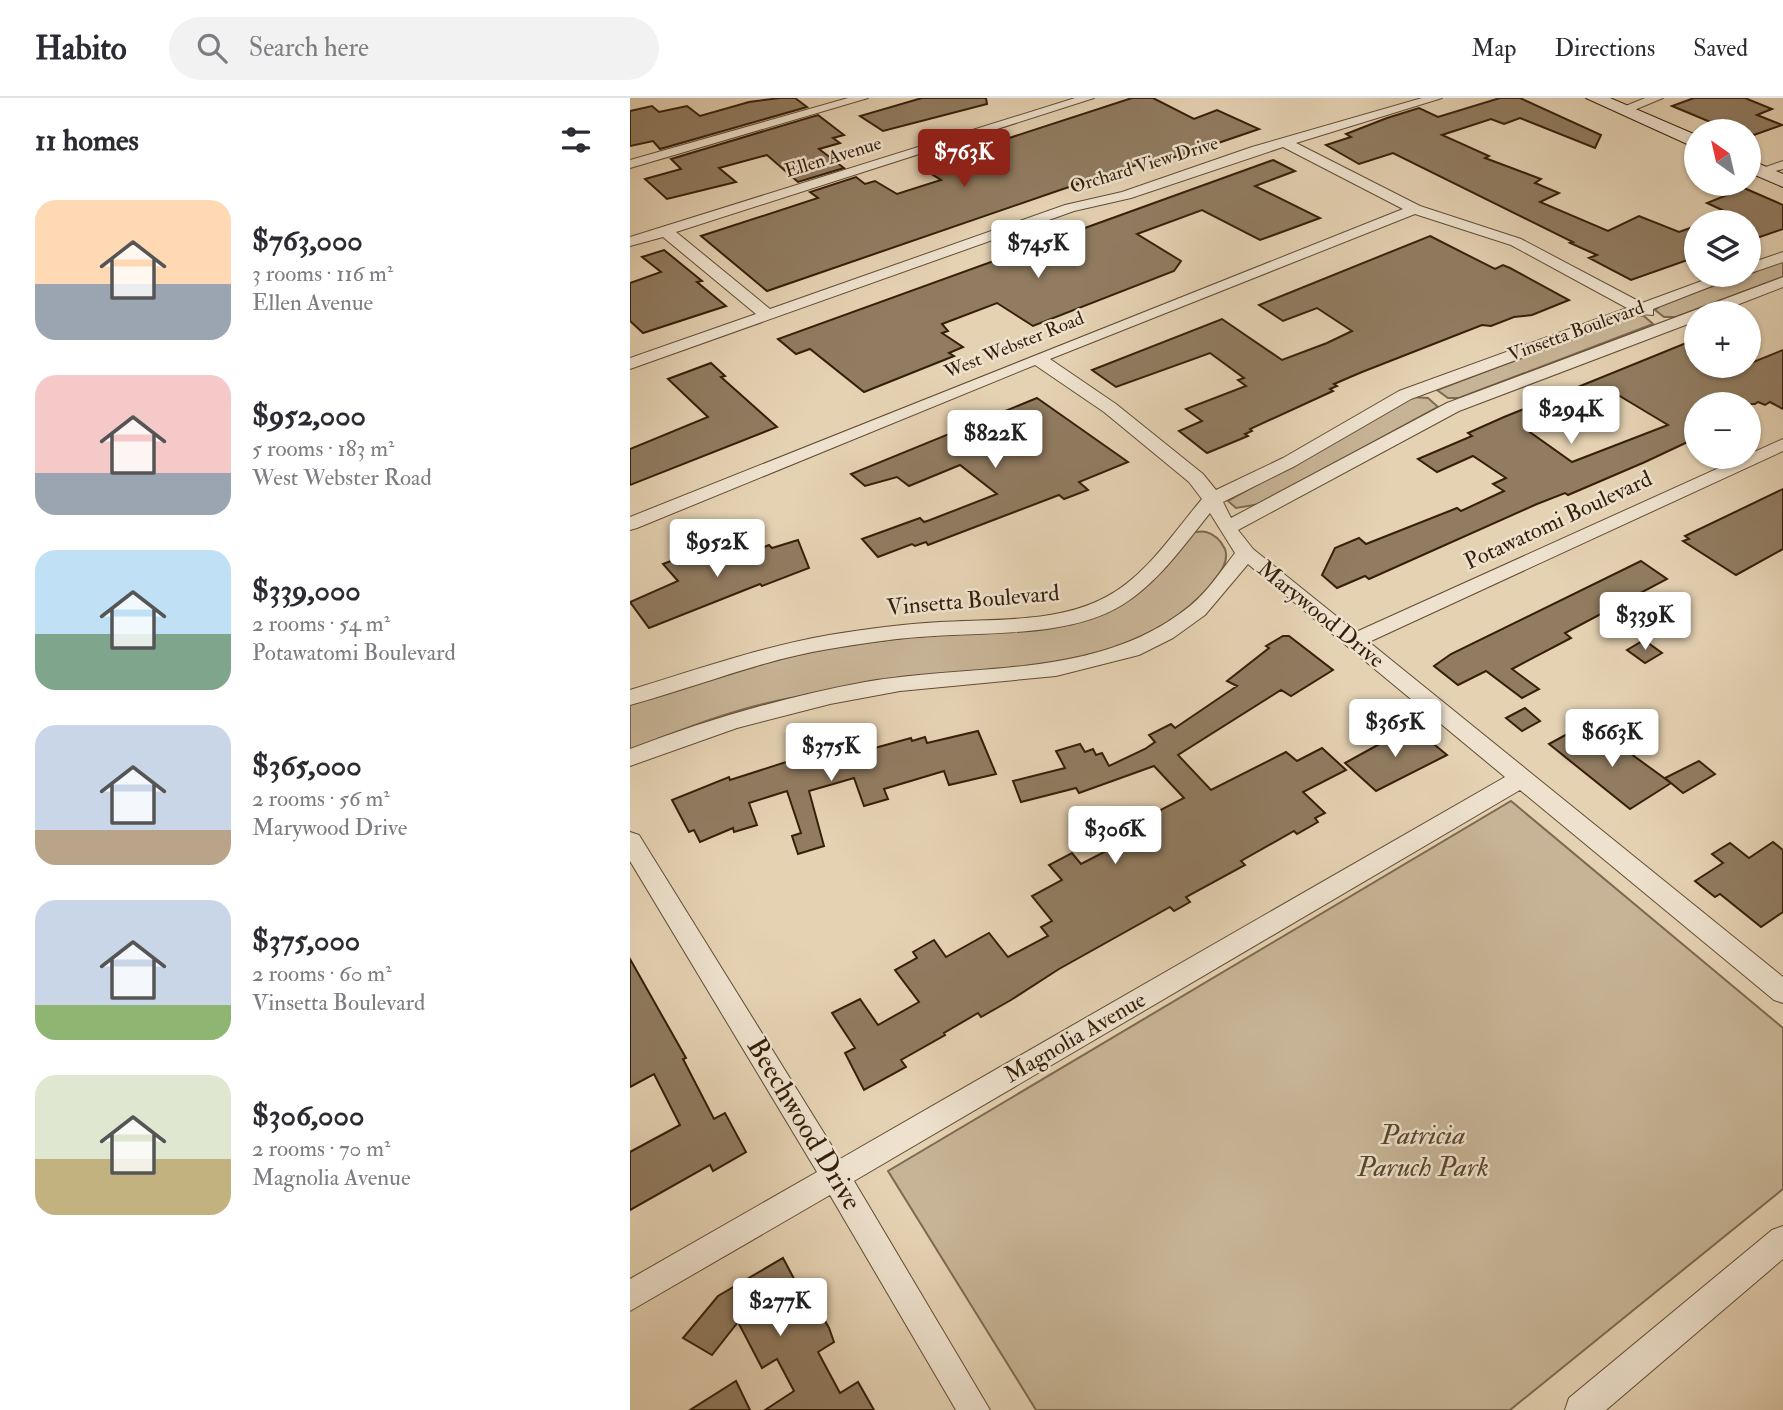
<!DOCTYPE html>
<html lang="en">
<head>
<meta charset="utf-8">
<style>
  :root { --surface:#fff; --page:#f2f2f3; --text:#2b2b33; --muted:#7c7c81; --line:#e1e1e2; --accent:#8f2418 }
  body { margin:0; font-family:"IM FELL Double Pica",serif; background:var(--page); color:var(--text); height:100vh; display:flex; flex-direction:column; font-size:26px; white-space:nowrap }
  * { box-sizing:border-box; margin:0 }
  p { font-size:23px; color:var(--muted) }
  .icon { flex:none; width:38px; height:38px; fill:none; stroke:currentColor; stroke-width:2; stroke-linecap:round; stroke-linejoin:round }
  .map { position:relative; flex:1; overflow:hidden }
  .panel { display:flex; flex-direction:column; background:var(--surface); width:630px }
  .panel>* { flex:none }
  .needle { width:46px; rotate:326deg }
  .fabs { position:absolute; left:1054px; top:21px; display:grid; gap:14px }
  .fabs a { display:grid; place-items:center; width:77px; height:77px; border-radius:50%; background:var(--surface); box-shadow:0 2px 5px #0004; font-size:35px }
  .price { position:absolute; translate:-50% -60px; padding:0 16px; border-radius:7px; background:#fff; color:#222; font-size:23px; line-height:46px; filter:drop-shadow(0 2px 4px #0008) }
  .price::after { content:''; position:absolute; left:50%; top:42px; width:21px; height:16px; margin-left:-10px; background:inherit; clip-path:polygon(0 0,100% 0,50% 100%) }
  .price.active { background:var(--accent); color:#fff }
  ul { padding:0; list-style:none }
  li { display:flex; align-items:center; gap:21px; height:175px; padding:0 35px }
  li span { display:grid; place-items:center; flex:none; width:196px; height:140px; border-radius:21px; color:#555 }
  li>.icon { margin-inline-start:auto }
  span .icon { width:84px; height:84px; fill:#fffc; stroke-width:1 }
  li b { font-size:30px }
  h2 { display:flex; justify-content:space-between; align-items:center; height:84px; padding:0 35px; font-size:30px }
  header { display:flex; align-items:center; gap:42px; box-sizing:border-box; height:98px; padding:0 35px; background:var(--surface); border-bottom:2px solid var(--line) }
  header strong { font-size:33px }
  nav { display:flex; gap:38px; margin-inline-start:auto; font-size:24px }
  .search { width:490px; height:63px; background:var(--page); display:flex; align-items:center; gap:18px; box-sizing:border-box; padding:0 24px; border-radius:38px; color:var(--muted); font-size:26px }
  main { display:flex; flex:1; min-height:0 }
  .map>svg:first-child { display:block }
  .green { fill:#c7b496; stroke:#7e6a50; stroke-width:2 }
  .building { fill:#917c61; stroke:#361f09; stroke-width:2; fill-rule:evenodd }
  .lines { fill:none; stroke-linecap:round; stroke-linejoin:round }
  .street-casing { stroke:#624c34; stroke-width:2 }
  .secondary-casing { stroke:#361f09; stroke-width:2 }
  .street { fill:#eee2ce; fill-rule:evenodd }
  .secondary { fill:#eee2ce; fill-rule:evenodd }
  .labels { text-anchor:middle; dominant-baseline:central; stroke-width:5; stroke-linejoin:round; paint-order:stroke }
  .far-street-label { font-size:19px; fill:#361f09; stroke:#eee2ce }
  .street-label { font-size:23px; fill:#361f09; stroke:#eee2ce }
  .near-street-label { font-size:28px; fill:#361f09; stroke:#eee2ce }
  .near-park-label { font-size:28px; font-style:italic; fill:#5a442c; stroke:#eee2ce }
</style>
</head>
<body>
<header>
<strong>Habito</strong>
<div class="search"><svg class="icon" aria-label="search" viewBox="0 0 24 24"><circle cx="10" cy="10" r="6"/><path d="M15 15l6 6"/></svg>Search here</div>
<nav><a>Map</a><a>Directions</a><a>Saved</a></nav>
</header>
<main>
<section class="panel">
<h2>11 homes<svg class="icon" aria-label="filters" viewBox="0 0 24 24"><path d="M4 7h16M4 17h16"/><circle cx="9" cy="7" r="2"/><circle cx="15" cy="17" r="2"/></svg></h2>
<ul>
<li><span style="background:linear-gradient(#ffd9b3 60%,#9aa5b1 0)"><svg class="icon" aria-label="home" viewBox="0 0 24 24"><path d="M3 11l9-7 9 7M6 9v11h12V9"/></svg></span><div><b>$763,000</b><p>3 rooms · 116 m²</p><p>Ellen Avenue</p></div></li>
<li><span style="background:linear-gradient(#f6c9c9 70%,#9aa5b1 0)"><svg class="icon" aria-label="home" viewBox="0 0 24 24"><path d="M3 11l9-7 9 7M6 9v11h12V9"/></svg></span><div><b>$952,000</b><p>5 rooms · 183 m²</p><p>West Webster Road</p></div></li>
<li><span style="background:linear-gradient(#bfe0f5 60%,#7fa58c 0)"><svg class="icon" aria-label="home" viewBox="0 0 24 24"><path d="M3 11l9-7 9 7M6 9v11h12V9"/></svg></span><div><b>$339,000</b><p>2 rooms · 54 m²</p><p>Potawatomi Boulevard</p></div></li>
<li><span style="background:linear-gradient(#c9d6e8 75%,#b9a48a 0)"><svg class="icon" aria-label="home" viewBox="0 0 24 24"><path d="M3 11l9-7 9 7M6 9v11h12V9"/></svg></span><div><b>$365,000</b><p>2 rooms · 56 m²</p><p>Marywood Drive</p></div></li>
<li><span style="background:linear-gradient(#c9d6e8 75%,#8fb573 0)"><svg class="icon" aria-label="home" viewBox="0 0 24 24"><path d="M3 11l9-7 9 7M6 9v11h12V9"/></svg></span><div><b>$375,000</b><p>2 rooms · 60 m²</p><p>Vinsetta Boulevard</p></div></li>
<li><span style="background:linear-gradient(#dfe7d0 60%,#c2b280 0)"><svg class="icon" aria-label="home" viewBox="0 0 24 24"><path d="M3 11l9-7 9 7M6 9v11h12V9"/></svg></span><div><b>$306,000</b><p>2 rooms · 70 m²</p><p>Magnolia Avenue</p></div></li>
</ul>
</section>
<div class="map">
<svg width="1153" height="1312" viewBox="0 0 1153 1312">
  <rect width="100%" height="100%" fill="#e5d2b3"/>
  <filter id="stains"><feTurbulence type="fractalNoise" baseFrequency=".00286" numOctaves="4"/><feColorMatrix values="0 0 0 0 .2 0 0 0 0 .09 0 0 0 0 .02 0 0 0 .5 -.17"/></filter>
  <radialGradient id="worn" r=".72"><stop offset=".6" stop-color="#630" stop-opacity="0"/><stop offset="1" stop-color="#630" stop-opacity=".3"/></radialGradient>
  <g class="green">
    <polygon points="1153,163 1153,179 1046,219 1034,219 1025,212 1032,206"/>
    <polygon points="1001,218 1014,218 1023,226 829,300 818,300 807,292"/>
    <polygon points="782,299 798,300 808,309 630,406 606,410 598,403"/>
    <path d="M565,434C570,434 571,433 576,434C584,436 591,443 595,451C600,465 587,479 579,489C520,556 429,565 346,576C286,583 226,589 167,599C110,608 53,631 0,652V605L148,561L205,549L288,538L413,531L443,526Z"/>
    <polygon points="881,703 1153,930 1153,1091 880,1312 406,1312 258,1073"/>
  </g>
  <g class="building">
    <polygon points="150,0 165,0 177,9 30,51 23,43 0,48 0,13 22,8 29,14 57,8 70,18 119,4"/>
    <polygon points="292,0 356,0 357,6 253,33 230,18"/>
    <polygon points="502,0 523,0 564,21 587,12 629,31 556,56 522,65 519,63 433,91 137,193 71,138 188,100 180,94 226,79 235,86 245,83 267,96 311,82 290,69"/>
    <polygon points="870,0 890,0 971,37 965,50 890,20 874,26 861,21 812,37 859,58 855,60 911,81 905,85 929,95 910,104 978,133 1009,118 1049,134 1066,128 1066,159 1001,182 959,160 967,157 940,145 943,144 763,55 729,66 696,47 721,39 716,36 757,20 789,10 808,19"/>
    <polygon points="1064,0 1115,0 1142,11 1127,17 1152,27 1118,39 1118,33 1102,33 1042,8"/>
    <polygon points="188,17 214,37 203,40 210,45 189,51 214,70 168,84 137,57 89,70 106,84 37,101 15,81 51,71 41,61"/>
    <polygon points="643,62 665,73 625,88 690,120 630,142 572,112 507,136 551,163 544,173 403,228 367,205 312,226 318,233 312,235 333,249 319,255 324,258 234,294 180,251 166,256 148,241"/>
    <polygon points="1114,90 1153,107 1153,131 1118,143 1118,124 1077,105"/>
    <polygon points="800,138 865,171 873,167 880,170 939,202 902,217 884,219 861,228 852,227 732,274 704,286 707,288 700,291 703,293 620,331 622,333 615,336 618,338 577,355 549,333 572,323 556,311 616,288 608,282 614,280 580,255 486,289 462,272 592,221 652,262 697,245 722,233 687,210 653,223 629,207"/>
    <polygon points="34,152 72,183 67,184 96,208 13,235 0,223 0,185 31,174 12,159"/>
    <path d="M1066,241V268H1099L1106,271L1153,252V311L1140,304L1135,307L1128,304L1125,306H1066V340L1015,364L938,397L935,395L907,406L739,481L735,478L707,490L692,477L705,450L729,440L736,446L827,410L831,413L874,393L863,386L876,380L843,358L807,374L788,361L842,338L838,335L874,319ZM988,297L1038,327L942,364L897,332L967,302L971,304Z"/>
    <polygon points="81,265 95,278 91,279 147,329 0,387 0,351 78,319 38,281"/>
    <polygon points="407,300 498,364 449,384 458,392 434,401 429,397 298,447 296,444 285,448 282,446 248,459 232,441 290,420 294,424 300,422 367,396 330,367 279,388 267,379 235,388 221,376"/>
    <polygon points="1153,391 1153,451 1106,477 1053,443 1059,441 1055,438"/>
    <polygon points="168,442 179,470 132,488 130,486 19,530 0,504 48,483 33,466 65,454 70,458 95,449 100,455 115,449 120,455 139,447 142,450"/>
    <polygon points="1011,463 1037,481 935,535 941,540 882,571 909,591 892,600 856,573 828,587 804,568 821,556"/>
    <polygon points="653,538 659,538 703,572 661,598 651,592 548,657 581,692 656,654 667,663 692,650 716,672 673,694 695,715 685,720 688,724 667,736 664,733 611,763 615,767 556,799 560,804 544,813 540,809 429,871 381,902 351,919 348,915 314,935 315,937 271,962 276,969 234,992 215,955 225,950 202,915 230,901 248,927 289,904 265,872 287,860 283,854 304,842 316,859 359,835 378,859 418,838 411,829 422,823 402,798 432,782 419,767 442,755 451,766 521,730 513,721 554,700 524,668 449,695 446,690 391,704 383,683 435,670 426,653 450,646 455,654 463,651 466,657 472,655 479,668 515,651 525,644 519,637 541,626 545,630 607,588 597,583 639,550 636,548"/>
    <polygon points="1014,542 1032,555 1015,565 997,552"/>
    <polygon points="895,610 910,623 892,633 876,620"/>
    <polygon points="782,628 817,657 746,693 715,665"/>
    <polygon points="348,633 366,676 319,687 314,673 254,691 258,701 234,708 224,680 179,693 194,748 168,756 162,738 171,735 157,693 119,705 127,727 104,734 103,730 70,744 64,732 59,734 42,702 99,679 100,682 181,656 182,659 239,645 241,651 281,640 282,643 295,639 297,645"/>
    <polygon points="941,634 953,643 960,639 976,651 986,645 1041,685 1000,711 919,646"/>
    <polygon points="1069,663 1085,676 1053,695 1035,680"/>
    <polygon points="1143,744 1153,752 1153,814 1131,829 1090,796 1085,799 1065,783 1093,765 1082,756 1100,745 1119,760"/>
    <polygon points="0,861 56,960 53,961 84,1021 95,1015 116,1054 83,1073 80,1067 0,1112 0,1054 50,1027 24,976 0,989"/>
    <polygon points="153,1160 179,1209 185,1205 199,1230 204,1244 188,1254 210,1295 228,1284 244,1312 135,1312 164,1293 147,1261 132,1270 108,1224 82,1257 53,1240 88,1198"/>
    <polygon points="106,1283 120,1312 60,1312"/>
  </g>
  <g class="lines">
    <g class="street-casing">
      <g id="street">
        <polygon points="218,0 238,0 0,70 0,62"/>
        <path d="M445,0H464L46,134L140,211L435,107L492,94L622,49L792,0H812L666,45L790,108L891,141L1012,205L1088,177H1110L1023,211V217L1010,216L781,301L665,368L593,404L601,420L817,305L1153,179V189L1086,215H1066V223L829,313L608,432L623,451L726,534L1153,341V353L739,544L1153,879V905L1144,902L890,692L224,1083L360,1312H326L200,1097L0,1213V1181L187,1074L0,763V734L9,737L210,1061L875,679L618,466L575,517L543,540L509,557L426,578L270,593L200,606L107,630L0,668V651C76,622 154,599 235,584C344,565 469,582 560,508C578,493 591,473 605,455L580,415C554,447 528,485 492,507C437,541 351,533 289,539C259,541 229,546 199,551C131,562 67,589 0,607V592C66,572 131,549 199,537C236,531 273,526 310,524C364,521 428,525 476,499C516,478 544,434 572,401L559,384L474,314L405,267L7,430L0,432V419L773,111L653,49L501,100L444,113L0,271V260L126,216L33,139L0,148V139ZM785,116L881,147L997,210L769,293L653,360L586,392L573,376L486,306L420,261Z"/>
        <polygon points="1015,0 1033,0 997,15 986,12"/>
        <polygon points="1153,63 1153,71 1131,77 1124,73"/>
        <polygon points="1153,154 1153,164 1118,176 1118,166"/>
        <polygon points="1153,1128 1153,1161 976,1312 935,1312 939,1300 1142,1132"/>
      </g>
    </g>
    <g class="secondary-casing">
      <g id="secondary">
        <polygon points="956,0 980,0 1066,37 1066,50"/>
        <polygon points="1118,61 1153,76 1153,89 1118,74"/>
      </g>
    </g>
    <use href="#street" class="street"/>
    <use href="#secondary" class="secondary"/>
  </g>
  <g class="labels">
    <g class="far-street-label">
      <text transform="translate(203 59) rotate(-17)">Ellen Avenue</text>
      <text transform="translate(514 67) rotate(-17)">Orchard View Drive</text>
      <text transform="translate(946 233) rotate(-20)">Vinsetta Boulevard</text>
      <text transform="translate(384 247) rotate(-22)">West Webster Road</text>
    </g>
    <g class="street-label">
      <text transform="translate(928 422) rotate(-25)">Potawatomi Boulevard</text>
      <text transform="translate(343 502) rotate(-5)">Vinsetta Boulevard</text>
      <text transform="translate(691 516) rotate(39)">Marywood Drive</text>
      <text transform="translate(445 939) rotate(-30)">Magnolia Avenue</text>
    </g>
    <g class="near-street-label">
      <text transform="translate(174 1026) rotate(59)">Beechwood Drive</text>
    </g>
    <g class="near-park-label">
      <text x="793" y="1037">Patricia<tspan x="793" dy="32">Paruch Park</tspan></text>
    </g>
  </g>
  <rect width="100%" height="100%" filter="url(#stains)"/>
  <rect width="100%" height="100%" fill="url(#worn)"/>
</svg>
<div class="fabs">
<a><svg class="needle" viewBox="-14 -14 28 28"><path d="M0-13l5 13h-10z" fill="#e53935"/><path d="M0 13l5-13h-10z" fill="#7c7c81"/></svg></a>
<a><svg class="icon" aria-label="layers" viewBox="0 0 24 24"><path d="M12 4l9 5-9 5-9-5zM3 14l9 5 9-5"/></svg></a>
<a>+</a>
<a>−</a>
</div>
<b class="price active" style="left:334px;top:91px">$763K</b>
<b class="price" style="left:408px;top:182px">$745K</b>
<b class="price" style="left:941px;top:348px">$294K</b>
<b class="price" style="left:365px;top:372px">$822K</b>
<b class="price" style="left:87px;top:481px">$952K</b>
<b class="price" style="left:1015px;top:554px">$339K</b>
<b class="price" style="left:765px;top:661px">$365K</b>
<b class="price" style="left:982px;top:671px">$663K</b>
<b class="price" style="left:201px;top:685px">$375K</b>
<b class="price" style="left:485px;top:768px">$306K</b>
<b class="price" style="left:150px;top:1240px">$277K</b>
</div>
</main>
</body>
</html>
